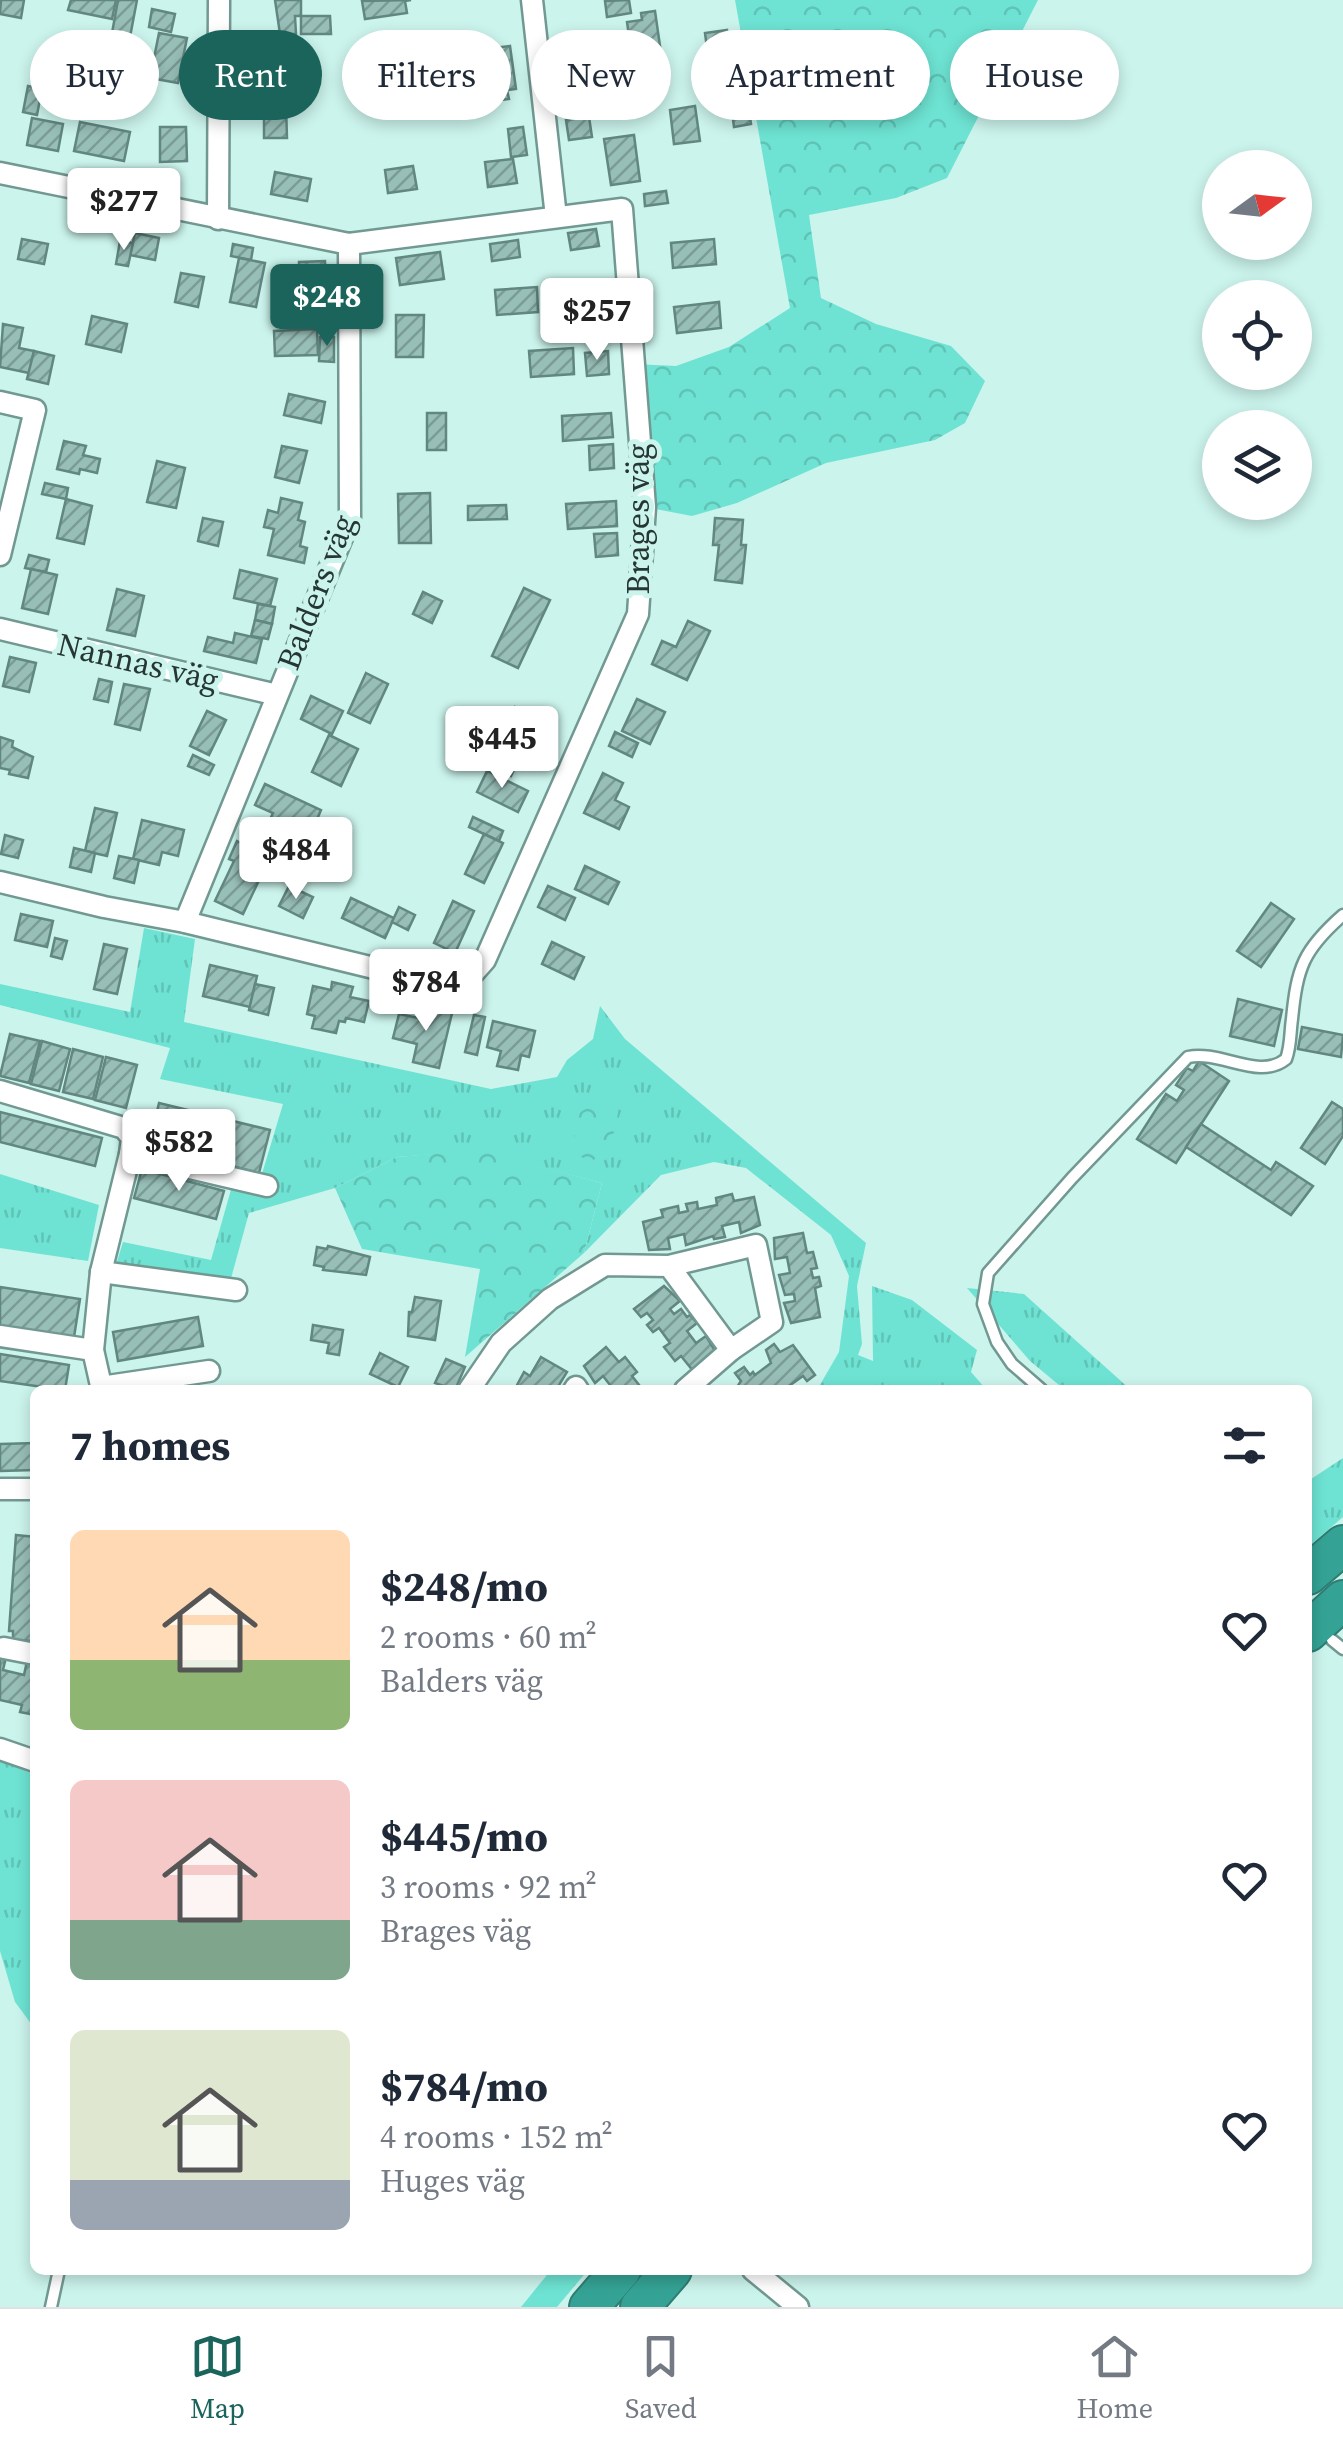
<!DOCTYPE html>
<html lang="en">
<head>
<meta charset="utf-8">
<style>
  :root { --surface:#fff; --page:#f2f2f3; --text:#1f2937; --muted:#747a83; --line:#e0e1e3; --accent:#1a645b }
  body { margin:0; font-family:"Source Serif 4",serif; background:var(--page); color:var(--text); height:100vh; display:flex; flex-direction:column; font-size:38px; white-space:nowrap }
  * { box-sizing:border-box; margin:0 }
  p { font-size:32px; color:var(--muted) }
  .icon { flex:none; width:55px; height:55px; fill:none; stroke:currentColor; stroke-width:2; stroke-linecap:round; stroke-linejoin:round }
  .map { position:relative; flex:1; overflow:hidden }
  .drawer { position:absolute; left:30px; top:1385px; width:1282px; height:890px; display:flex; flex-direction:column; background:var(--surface); border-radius:15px; box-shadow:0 5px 15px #0003 }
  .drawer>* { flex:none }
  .banner { position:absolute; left:30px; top:30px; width:1285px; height:90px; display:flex; gap:20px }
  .needle { width:65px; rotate:75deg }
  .buttons { position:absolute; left:1202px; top:150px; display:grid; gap:20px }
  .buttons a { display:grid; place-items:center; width:110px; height:110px; border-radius:50%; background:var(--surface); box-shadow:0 5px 15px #0003; font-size:50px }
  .price { position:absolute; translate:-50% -85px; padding:0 22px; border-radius:10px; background:#fff; color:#222; font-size:32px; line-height:65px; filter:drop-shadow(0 2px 5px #0008) }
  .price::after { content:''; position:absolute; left:50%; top:60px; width:30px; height:22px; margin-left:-15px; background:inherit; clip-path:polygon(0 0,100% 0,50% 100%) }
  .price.selected { background:var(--accent); color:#fff }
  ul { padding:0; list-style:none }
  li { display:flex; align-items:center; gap:30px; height:250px; padding:0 40px }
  li span { display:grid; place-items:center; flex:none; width:280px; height:200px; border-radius:15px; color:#555 }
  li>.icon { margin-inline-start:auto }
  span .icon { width:120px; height:120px; fill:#fffc; stroke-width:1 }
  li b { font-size:42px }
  h2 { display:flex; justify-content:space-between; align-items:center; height:120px; padding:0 40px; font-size:42px }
  .chip { padding:0 35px; border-radius:45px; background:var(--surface); box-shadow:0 5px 15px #0003; font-size:35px; line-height:90px }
  .chip.selected { background:var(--accent); color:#fff }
  .tabs { display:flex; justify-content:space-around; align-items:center; height:140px; border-top:2px solid var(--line); background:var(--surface); font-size:28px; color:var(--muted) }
  .tabs a { display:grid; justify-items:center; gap:5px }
  .tabs .selected { color:var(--accent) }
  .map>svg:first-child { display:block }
  .grass { fill:url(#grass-tufts) }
  .forest { fill:url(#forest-crowns) }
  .building { fill:url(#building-hatch); stroke:#618780; stroke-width:2.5 }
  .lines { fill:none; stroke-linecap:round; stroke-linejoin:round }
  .service-casing { stroke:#729892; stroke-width:15 }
  .minor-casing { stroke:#729892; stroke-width:25 }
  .motorway-casing { stroke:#2f7d73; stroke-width:42 }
  .service { stroke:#fff; stroke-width:10 }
  .minor { stroke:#fff; stroke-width:20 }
  .motorway { stroke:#34a395; stroke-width:38 }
  .labels { text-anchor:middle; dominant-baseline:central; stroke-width:10; stroke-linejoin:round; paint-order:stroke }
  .street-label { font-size:32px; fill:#263633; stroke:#cbf4ec }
</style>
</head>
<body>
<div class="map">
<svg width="1343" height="2307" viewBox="0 0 1343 2307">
  <defs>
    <pattern id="grass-tufts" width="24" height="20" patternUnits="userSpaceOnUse" patternTransform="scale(2.5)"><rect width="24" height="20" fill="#6ee3d3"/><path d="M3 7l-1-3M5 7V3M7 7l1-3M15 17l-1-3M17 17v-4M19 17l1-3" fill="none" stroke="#5fc3b6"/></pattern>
    <pattern id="forest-crowns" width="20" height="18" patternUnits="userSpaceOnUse" patternTransform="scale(2.5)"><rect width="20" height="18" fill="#6ee3d3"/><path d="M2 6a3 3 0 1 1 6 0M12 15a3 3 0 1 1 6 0" fill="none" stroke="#5fc3b6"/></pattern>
    <pattern id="building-hatch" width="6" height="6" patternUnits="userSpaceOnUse" patternTransform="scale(2.5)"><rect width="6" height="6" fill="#97beb7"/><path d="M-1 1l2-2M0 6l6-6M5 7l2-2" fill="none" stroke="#7b9b95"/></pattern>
  </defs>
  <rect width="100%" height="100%" fill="#cbf4ec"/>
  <g class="grass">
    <polygon points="144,928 195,939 184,1022 491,1089 557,1077 567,1060 593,1039 600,1006 625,1039 866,1243 857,1286 862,1344 858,1355 873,1361 872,1286 912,1300 977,1350 971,1372 985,1388 1014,1390 817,1390 839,1352 849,1276 831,1235 746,1168 714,1162 661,1175 584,1253 602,1183 477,1151 397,1157 335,1188 249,1213 230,1282 116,1265 123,1242 211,1260 232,1186 271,1197 278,1184 261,1177 283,1104 160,1079 170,1048 0,1005 0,984 130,1012"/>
    <polygon points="0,1174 99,1205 88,1261 0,1248"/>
    <polygon points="967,1288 1024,1294 1131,1390 1065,1390 1030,1361"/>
    <polygon points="1343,1458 1343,1517 1308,1547 1308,1481"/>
    <polygon points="0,1742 35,1753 35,2029 15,2002 0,1951"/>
    <polygon points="551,2270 588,2270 557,2307 521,2307"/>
  </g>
  <g class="forest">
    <polygon points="735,0 1038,0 947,178 896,198 809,215 821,298 876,324 951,346 985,381 965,423 935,440 826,463 737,503 692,516 645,507 634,364 676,366 729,347 790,308"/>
    <path d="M604,1099L610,1100L618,1110C616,1131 610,1154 589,1162C568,1151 574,1131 580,1112Z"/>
    <polygon points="477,1150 602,1183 584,1253 465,1357 480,1269 362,1249 335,1188 397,1157"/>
  </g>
  <g class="building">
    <polygon points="1,0 24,0 21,18 0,14"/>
    <polygon points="71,0 116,0 112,19 68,10"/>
    <polygon points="118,0 137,0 130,37 112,33"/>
    <polygon points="275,0 301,0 301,16 295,16 296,34 280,34"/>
    <polygon points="411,0 405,1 407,13 365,19 362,1"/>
    <polygon points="629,0 631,13 607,17 605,1"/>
    <polygon points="152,9 175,14 171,32 149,27"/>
    <polygon points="655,11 661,53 632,57 627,22 642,20 641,13"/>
    <polygon points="301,16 330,16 331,34 301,34"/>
    <polygon points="727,30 730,74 705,78 702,56 708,56 705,33"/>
    <polygon points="159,33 187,38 178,83 150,78"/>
    <polygon points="597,33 601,62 565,67 561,38"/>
    <polygon points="510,46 516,89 490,92 484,49"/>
    <polygon points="109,49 126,53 122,75 105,72"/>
    <polygon points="60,50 106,59 100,88 54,78"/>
    <polygon points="465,50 469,76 459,77 456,51"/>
    <polygon points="312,54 313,82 277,83 277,55"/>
    <polygon points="450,55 455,97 432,101 426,58"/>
    <polygon points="404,58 407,85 398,86 394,59"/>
    <polygon points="389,63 395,105 371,109 365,66"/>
    <polygon points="599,64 601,77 582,79 580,66"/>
    <polygon points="259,76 277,76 277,88 260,88"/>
    <polygon points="28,86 42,89 37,115 23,112"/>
    <polygon points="507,90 509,99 482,103 481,94"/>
    <polygon points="747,95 751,124 734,127 730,97"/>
    <polygon points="264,105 286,105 287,138 264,138"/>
    <polygon points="695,106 700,141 674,144 670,110"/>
    <polygon points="589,117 592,137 569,140 566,120"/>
    <polygon points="32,118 63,124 58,151 27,145"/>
    <polygon points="80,122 130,132 124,161 74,151"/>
    <polygon points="160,127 186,127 187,161 160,162"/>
    <polygon points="523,127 527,155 511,157 508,129"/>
    <polygon points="634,135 640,181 611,185 604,139"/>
    <polygon points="513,159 517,183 488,187 485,162"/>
    <polygon points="413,166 417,189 388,193 385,170"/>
    <polygon points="275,172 311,179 307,201 271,194"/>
    <polygon points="666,191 668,203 645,206 644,194"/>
    <polygon points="596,229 599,246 571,250 568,233"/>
    <polygon points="135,233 159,238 155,260 130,255"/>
    <polygon points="22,239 48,244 44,264 18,259"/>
    <polygon points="714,239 716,264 673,268 671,243"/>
    <polygon points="518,240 520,257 492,261 490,244"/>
    <polygon points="120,241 133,243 128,266 116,264"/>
    <polygon points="233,244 253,248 251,260 231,256"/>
    <polygon points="440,252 444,279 400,285 396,258"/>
    <polygon points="239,258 265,263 256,307 230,302"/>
    <polygon points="325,261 326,309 300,309 299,262"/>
    <polygon points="181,273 204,277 198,307 175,302"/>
    <polygon points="603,285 604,311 560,314 558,288"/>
    <polygon points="537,287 538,312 497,315 495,290"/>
    <polygon points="719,302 721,328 677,333 674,307"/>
    <polygon points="396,315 424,315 423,357 396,357"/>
    <polygon points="92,316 127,324 121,352 86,344"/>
    <polygon points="3,324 23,328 19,348 34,351 29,373 0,367"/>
    <polygon points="317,329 318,355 275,356 274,331"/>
    <polygon points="320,337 334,337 334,362 319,361"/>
    <polygon points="573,348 574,374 531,377 529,351"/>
    <polygon points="34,351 54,356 48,384 27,379"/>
    <polygon points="608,351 609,374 587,376 585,353"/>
    <polygon points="289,394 325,402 321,423 284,415"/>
    <rect x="427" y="413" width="19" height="37"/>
    <polygon points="611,413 613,437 563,441 562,416"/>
    <polygon points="64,441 86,446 83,455 100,459 97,473 80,469 79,474 57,469"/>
    <polygon points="613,444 614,468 590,470 589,446"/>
    <polygon points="282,446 307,451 299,483 275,477"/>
    <polygon points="157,461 185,468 176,508 147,502"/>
    <polygon points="45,483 68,488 66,499 42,494"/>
    <polygon points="430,493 431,543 399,543 398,494"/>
    <polygon points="281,498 302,503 298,520 305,522 300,546 307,548 304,563 268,555 274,529 264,527 268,510 278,513"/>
    <polygon points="66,499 92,506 84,544 57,538"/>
    <polygon points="616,501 617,526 568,529 566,504"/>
    <polygon points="506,505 507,519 468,520 468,506"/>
    <polygon points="203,518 223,522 218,546 198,541"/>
    <polygon points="715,518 743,520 741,545 746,545 742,583 715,580 719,545 713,545"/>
    <polygon points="617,533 618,555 596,557 594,534"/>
    <polygon points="29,555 49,560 46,572 25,568"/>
    <polygon points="31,569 57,575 48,614 22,608"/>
    <polygon points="240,570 277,579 270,606 234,598"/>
    <polygon points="524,588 550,600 518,668 492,656"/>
    <polygon points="117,589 144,596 135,636 107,630"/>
    <polygon points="423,592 442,601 432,623 413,614"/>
    <polygon points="258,604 275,607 272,624 255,620"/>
    <polygon points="255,620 272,624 268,639 251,636"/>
    <polygon points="688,621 710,631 687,680 652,664 662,641 676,647"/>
    <polygon points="235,633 262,639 256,663 204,651 208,637 233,643"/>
    <polygon points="10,657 36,663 29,692 3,686"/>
    <polygon points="366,673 388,684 370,723 348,713"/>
    <polygon points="99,679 112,682 108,702 94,699"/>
    <polygon points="124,684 150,689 140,730 115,724"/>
    <polygon points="311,696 343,711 332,734 301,719"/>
    <polygon points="637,699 665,712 650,744 622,731"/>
    <polygon points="515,707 556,727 545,749 524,739 522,744 502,735"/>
    <polygon points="207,711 226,720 209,755 190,746"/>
    <polygon points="615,732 638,743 632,757 609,746"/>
    <polygon points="329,735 358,749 341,786 312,772"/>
    <polygon points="0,737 13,741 12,747 33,757 28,778 9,774 10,770 0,768"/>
    <polygon points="508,743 523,750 511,776 496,769"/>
    <polygon points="193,755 214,765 209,775 188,766"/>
    <polygon points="487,771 528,791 518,812 477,792"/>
    <polygon points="603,773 623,783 615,800 629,807 619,829 584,813"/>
    <polygon points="265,784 321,810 312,831 296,823 288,841 265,830 273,813 255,805"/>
    <polygon points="95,808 117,813 107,856 85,851"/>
    <polygon points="473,817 503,831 499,841 469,827"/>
    <polygon points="142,820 184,830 178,856 162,852 159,865 133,859"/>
    <polygon points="484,834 503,843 484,883 465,874"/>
    <polygon points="5,835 23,840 18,858 1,854"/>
    <polygon points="237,841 275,860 267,877 262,874 243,914 215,901 234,861 229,859"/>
    <polygon points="74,848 95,853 91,872 70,867"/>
    <polygon points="119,856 139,860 134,883 114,878"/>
    <polygon points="585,866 619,882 608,904 575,889"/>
    <polygon points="289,886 313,897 303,918 279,906"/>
    <polygon points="548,886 575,898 565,920 538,907"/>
    <polygon points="351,898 394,918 385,938 342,918"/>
    <polygon points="453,901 474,911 455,953 434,943"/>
    <polygon points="1271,903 1294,919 1261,967 1237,951"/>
    <polygon points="399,907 415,915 408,930 392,922"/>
    <polygon points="21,914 53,921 47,947 15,940"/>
    <polygon points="55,938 67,941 62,959 51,956"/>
    <polygon points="552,942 584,957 574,979 542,964"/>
    <polygon points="104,944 127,949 117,994 94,989"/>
    <polygon points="210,965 257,976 250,1007 203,996"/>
    <polygon points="332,982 353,987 350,997 369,1001 364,1022 346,1018 345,1022 339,1021 336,1033 312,1028 315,1016 307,1014 313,986 331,990"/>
    <polygon points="255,984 274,988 268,1015 249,1010"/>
    <polygon points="1238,999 1282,1010 1274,1046 1230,1036"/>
    <polygon points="427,1003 453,1009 439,1068 413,1062 417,1044 393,1038 399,1014 423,1019"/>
    <polygon points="474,1015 485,1017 477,1055 465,1052"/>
    <polygon points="493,1021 535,1031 529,1057 521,1055 518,1070 497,1066 501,1051 487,1047"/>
    <polygon points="1302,1027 1343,1035 1341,1057 1298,1049"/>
    <polygon points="10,1034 40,1041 29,1083 0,1076"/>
    <polygon points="42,1041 70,1049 59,1091 31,1084"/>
    <polygon points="73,1049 103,1057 93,1099 63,1092"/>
    <polygon points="106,1057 137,1065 126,1108 95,1100"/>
    <polygon points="1199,1061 1229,1081 1176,1163 1137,1139 1166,1094 1177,1101 1184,1090 1176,1085 1187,1068 1193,1071"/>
    <polygon points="1332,1102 1343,1109 1343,1136 1325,1164 1301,1148"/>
    <polygon points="159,1103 270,1130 259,1173 149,1145"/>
    <polygon points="0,1112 102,1138 95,1166 0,1142"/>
    <polygon points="1201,1124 1271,1170 1276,1162 1313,1186 1291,1215 1186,1147"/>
    <polygon points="142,1169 224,1191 216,1219 134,1198"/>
    <polygon points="732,1194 734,1201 754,1197 760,1225 741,1233 739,1222 722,1226 725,1237 714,1239 713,1236 686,1245 684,1234 668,1238 670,1249 649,1250 643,1222 663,1217 661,1210 678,1206 679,1213 688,1211 686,1204 697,1202 698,1209 717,1205 716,1198"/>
    <polygon points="803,1233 807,1253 813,1252 817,1268 811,1269 813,1278 819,1277 821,1286 815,1288 820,1317 791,1323 784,1303 795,1301 794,1294 785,1295 779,1275 790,1273 787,1257 775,1259 774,1238"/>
    <polygon points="328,1246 370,1257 366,1275 323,1270 324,1267 314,1265 317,1247 327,1249"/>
    <polygon points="664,1286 680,1301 670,1309 674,1314 681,1309 687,1317 690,1315 697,1323 687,1331 696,1343 706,1336 717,1354 694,1372 681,1356 675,1361 664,1347 670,1343 659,1328 653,1332 647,1325 653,1320 647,1313 641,1317 634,1309"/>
    <polygon points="0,1287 80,1299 74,1337 0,1326"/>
    <polygon points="415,1297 441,1301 435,1340 408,1336 409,1312 412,1312"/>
    <polygon points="198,1317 203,1346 118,1361 113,1332"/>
    <polygon points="313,1325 343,1330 339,1355 327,1353 329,1343 311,1340"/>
    <polygon points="774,1344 780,1352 793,1345 815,1375 807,1381 803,1376 789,1386 792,1390 735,1390 741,1381 735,1373 744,1367 750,1375 753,1372 755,1375 771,1363 766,1350"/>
    <polygon points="606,1347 619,1362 625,1357 637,1372 632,1376 643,1390 614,1390 603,1376 595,1383 584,1366"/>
    <polygon points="380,1353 408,1367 398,1387 370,1374"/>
    <polygon points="0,1354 69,1365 65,1390 0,1381"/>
    <polygon points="541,1357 567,1372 556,1390 549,1387 547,1390 521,1390 516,1387 524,1372 530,1376"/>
    <polygon points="446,1359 465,1367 455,1390 435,1383"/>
    <polygon points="35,1443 35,1470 0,1471 0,1444"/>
    <polygon points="16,1535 35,1537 35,1641 13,1640 13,1631 9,1631"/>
    <polygon points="0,1655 6,1657 3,1670 24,1675 27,1661 35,1663 35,1715 20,1712 22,1705 0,1700"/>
  </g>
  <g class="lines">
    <g class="service-casing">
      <g id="service">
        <path d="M1042,1390L1012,1364L997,1342L983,1304L988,1273L1072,1178L1188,1057C1221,1050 1259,1081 1286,1059C1291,1046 1290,1032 1292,1019C1297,968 1303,950 1343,915"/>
        <polyline points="1332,1640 1343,1649"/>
        <polyline points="51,2307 59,2270"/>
      </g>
    </g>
    <g class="minor-casing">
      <g id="minor">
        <polyline points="532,0 556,217"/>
        <polyline points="0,173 349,244 622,209 645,507 638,614 485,960 469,978 419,979 185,922 104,907 0,882"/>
        <polyline points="218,219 219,0"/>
        <polyline points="0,402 35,410 0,555"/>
        <polyline points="0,629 277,695"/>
        <polyline points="185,922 350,518 349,244"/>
        <polyline points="0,1091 124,1128 132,1138 130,1154 267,1186"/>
        <polyline points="101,1272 236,1290"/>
        <polyline points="0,1336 93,1350"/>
        <polyline points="101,1387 209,1371"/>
        <polyline points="102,1390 93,1350 101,1272 130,1154"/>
        <polyline points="469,1390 501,1343 550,1299 605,1265 669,1266 756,1245 772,1322 731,1350 669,1266"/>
        <polyline points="574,1390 576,1387 578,1390"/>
        <polyline points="685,1390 731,1350"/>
        <polyline points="0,1489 35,1489"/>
        <polyline points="4,1648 35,1654"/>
        <polyline points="0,1749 35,1761"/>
        <polyline points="753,2270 798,2307"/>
      </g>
    </g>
    <g class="motorway-casing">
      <g id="motorway">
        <polyline points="1308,1575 1343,1545"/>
        <polyline points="1308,1632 1343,1600"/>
        <polyline points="589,2307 621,2270"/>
        <polyline points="640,2307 672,2270"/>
      </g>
    </g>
    <use href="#service" class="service"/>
    <use href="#minor" class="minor"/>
    <use href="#motorway" class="motorway"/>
  </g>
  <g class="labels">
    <g class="street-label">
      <text transform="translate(638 519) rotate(-90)">Brages väg</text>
      <text transform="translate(316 592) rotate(-69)">Balders väg</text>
      <text transform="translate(138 662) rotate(13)">Nannas väg</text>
    </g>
  </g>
</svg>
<div class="buttons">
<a><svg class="needle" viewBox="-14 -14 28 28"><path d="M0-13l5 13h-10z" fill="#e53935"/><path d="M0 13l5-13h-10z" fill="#747a83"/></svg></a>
<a><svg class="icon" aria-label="locate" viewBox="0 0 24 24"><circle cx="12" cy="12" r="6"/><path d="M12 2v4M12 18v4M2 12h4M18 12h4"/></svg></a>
<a><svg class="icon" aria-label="layers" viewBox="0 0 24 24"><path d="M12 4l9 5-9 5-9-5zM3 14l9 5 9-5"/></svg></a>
</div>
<b class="price" style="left:124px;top:253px">$277</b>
<b class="price selected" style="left:327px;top:349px">$248</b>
<b class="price" style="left:597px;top:363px">$257</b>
<b class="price" style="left:502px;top:791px">$445</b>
<b class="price" style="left:296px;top:902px">$484</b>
<b class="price" style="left:426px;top:1034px">$784</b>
<b class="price" style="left:179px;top:1194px">$582</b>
<div class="banner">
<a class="chip">Buy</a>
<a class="chip selected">Rent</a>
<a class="chip">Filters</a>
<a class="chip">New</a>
<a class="chip">Apartment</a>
<a class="chip">House</a>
</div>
<section class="drawer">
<h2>7 homes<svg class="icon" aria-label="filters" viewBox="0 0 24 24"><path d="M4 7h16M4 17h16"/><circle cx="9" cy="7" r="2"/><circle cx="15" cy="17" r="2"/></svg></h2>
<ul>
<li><span style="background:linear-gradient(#ffd9b3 65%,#8fb573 0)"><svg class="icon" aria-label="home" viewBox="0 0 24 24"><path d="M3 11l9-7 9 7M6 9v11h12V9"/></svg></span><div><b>$248/mo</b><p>2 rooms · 60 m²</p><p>Balders väg</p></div><svg class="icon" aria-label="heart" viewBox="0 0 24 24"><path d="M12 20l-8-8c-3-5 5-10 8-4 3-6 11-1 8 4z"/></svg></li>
<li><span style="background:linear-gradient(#f6c9c9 70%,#7fa58c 0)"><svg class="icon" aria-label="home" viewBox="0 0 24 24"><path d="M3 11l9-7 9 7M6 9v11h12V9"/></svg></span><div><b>$445/mo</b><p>3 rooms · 92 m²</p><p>Brages väg</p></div><svg class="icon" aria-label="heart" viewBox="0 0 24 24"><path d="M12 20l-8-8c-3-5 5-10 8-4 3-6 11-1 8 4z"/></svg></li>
<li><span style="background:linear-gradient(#dfe7d0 75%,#9aa5b1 0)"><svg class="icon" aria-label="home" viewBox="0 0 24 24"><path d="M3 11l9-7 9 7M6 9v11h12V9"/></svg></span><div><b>$784/mo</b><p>4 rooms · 152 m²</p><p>Huges väg</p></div><svg class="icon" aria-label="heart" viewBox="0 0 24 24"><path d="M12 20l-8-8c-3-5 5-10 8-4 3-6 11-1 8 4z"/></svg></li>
</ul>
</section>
</div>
<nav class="tabs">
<a class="selected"><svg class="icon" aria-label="map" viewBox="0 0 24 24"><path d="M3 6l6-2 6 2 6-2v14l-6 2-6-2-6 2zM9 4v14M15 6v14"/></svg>Map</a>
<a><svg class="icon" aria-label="saved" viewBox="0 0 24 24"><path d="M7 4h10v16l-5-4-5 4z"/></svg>Saved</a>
<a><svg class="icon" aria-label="home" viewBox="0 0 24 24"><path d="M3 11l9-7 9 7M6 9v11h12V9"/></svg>Home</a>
</nav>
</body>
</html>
